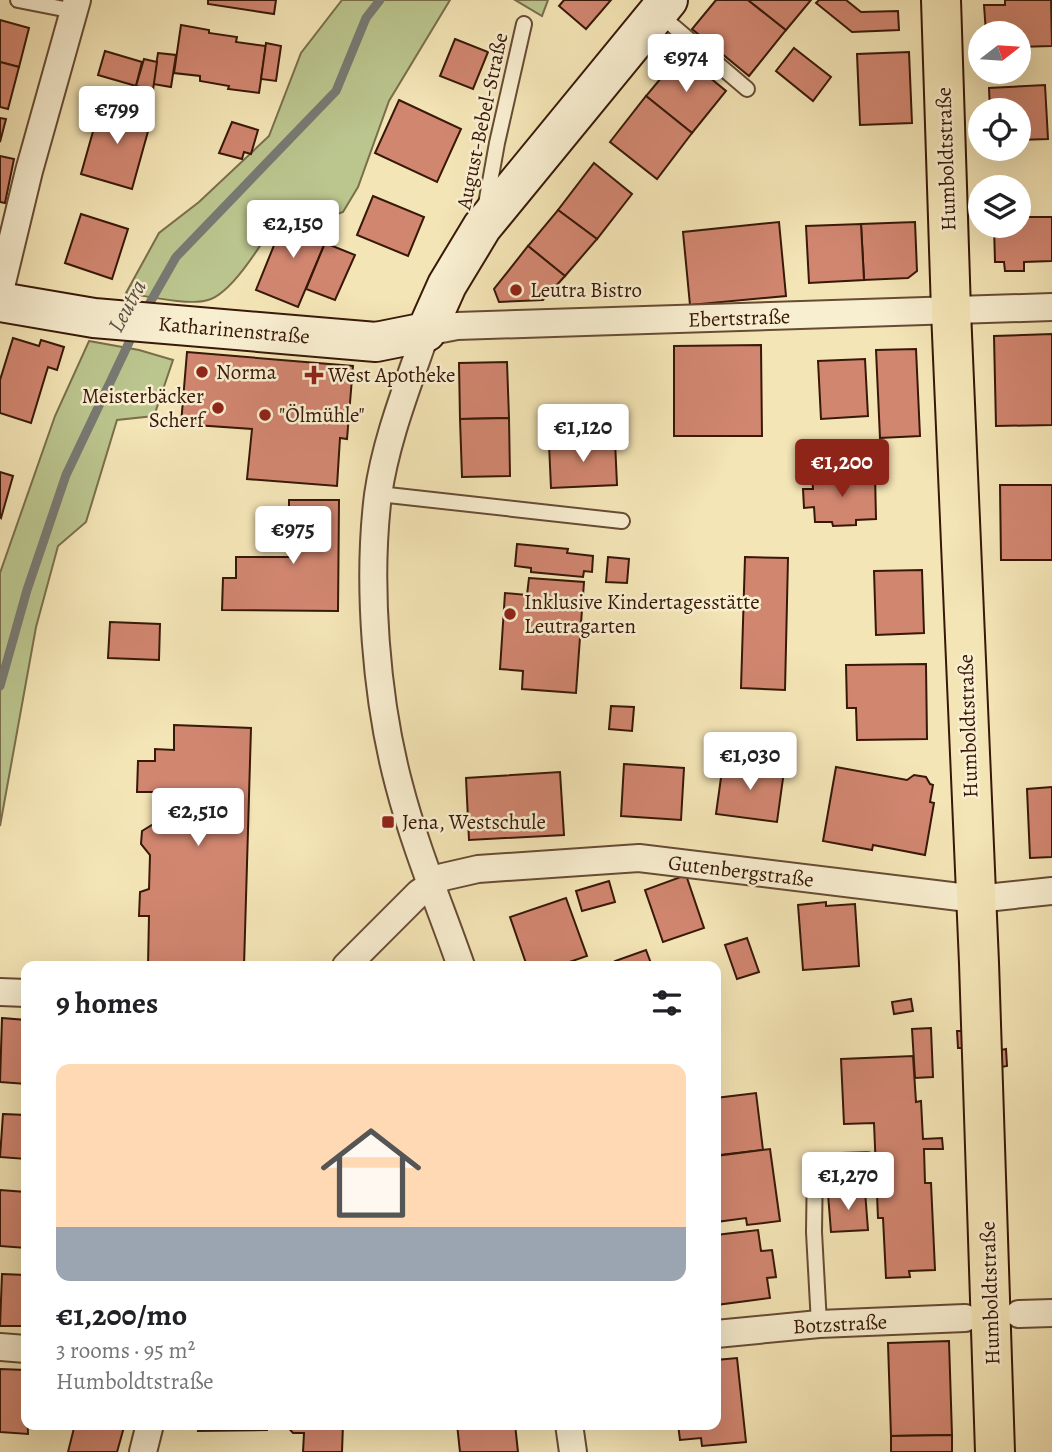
<!DOCTYPE html>
<html lang="en">
<head>
<meta charset="utf-8">
<style>
  :root { --surface:#fff; --page:#f2f2f2; --text:#202124; --muted:#757577; --accent:#8f2418 }
  body { margin:0; font-family:Alegreya,serif; background:var(--page); color:var(--text); height:100vh; display:flex; flex-direction:column; font-size:26px; white-space:nowrap }
  * { box-sizing:border-box; margin:0 }
  p { font-size:23px; color:var(--muted) }
  .icon { flex:none; width:38px; height:38px; fill:none; stroke:currentColor; stroke-width:2; stroke-linecap:round; stroke-linejoin:round }
  .map { position:relative; flex:1; overflow:hidden }
  .panel { position:absolute; left:21px; top:961px; width:700px; height:469px; display:flex; flex-direction:column; background:var(--surface); border-radius:14px; box-shadow:0 7px 28px #0002 }
  .panel>* { flex:none }
  .needle { width:46px; rotate:73deg }
  .buttons { position:absolute; left:968px; top:21px; display:grid; gap:14px }
  .buttons a { display:grid; place-items:center; width:63px; height:63px; border-radius:50%; background:var(--surface); box-shadow:0 7px 28px #0002; font-size:35px }
  .price { position:absolute; translate:-50% -60px; padding:0 16px; border-radius:7px; background:#fff; color:#222; font-size:23px; line-height:46px; filter:drop-shadow(0 2px 4px #0008) }
  .price::after { content:''; position:absolute; left:50%; top:42px; width:21px; height:16px; margin-left:-10px; background:inherit; clip-path:polygon(0 0,100% 0,50% 100%) }
  .price.selected { background:var(--accent); color:#fff }
  ul { padding:0; list-style:none }
  li { display:grid; align-content:center; gap:14px; height:371px; padding:0 35px }
  li span { display:grid; place-items:center; height:217px; border-radius:14px; color:#555 }
  li>.icon { margin-inline-start:auto }
  span .icon { width:126px; height:126px; fill:#fffc; stroke-width:1 }
  li b { font-size:30px }
  h2 { display:flex; justify-content:space-between; align-items:center; height:84px; padding:0 35px; font-size:30px }
  .map>svg:first-child { display:block }
  .green { fill:#bbc58e; stroke:#7a6e4b; stroke-width:2 }
  .lines { fill:none; stroke-linecap:round; stroke-linejoin:round }
  .stream { stroke:#787a73; stroke-width:9 }
  .building { fill:#d18670; stroke:#381808; stroke-width:2 }
  .lane-casing { stroke:#674b34; stroke-width:18 }
  .street-casing { stroke:#674b34; stroke-width:30 }
  .secondary-casing { stroke:#381808; stroke-width:42 }
  .primary-casing { stroke:#381808; stroke-width:42 }
  .lane { stroke:#f8eed0; stroke-width:14 }
  .street { stroke:#f8eed0; stroke-width:26 }
  .secondary { stroke:#f8eed0; stroke-width:38 }
  .primary { stroke:#f4e5b6; stroke-width:38 }
  .poi-dot { fill:#8f2418; stroke:#f8eed0; stroke-width:2.5 }
  .labels { text-anchor:middle; dominant-baseline:central; stroke-width:5; stroke-linejoin:round; paint-order:stroke }
  .street-label { font-size:21px; fill:#381808; stroke:#f8eed0 }
  .poi-label { font-size:21px; fill:#381808; stroke:#f8eed0; text-anchor:start }
  .water-label { font-size:23px; font-style:italic; fill:#5d5146; stroke:#f8eed0 }
</style>
</head>
<body>
<div class="map">
<svg width="1052" height="1452" viewBox="0 0 1052 1452">
  <rect width="100%" height="100%" fill="#f4e5b6"/>
  <filter id="stains"><feTurbulence type="fractalNoise" baseFrequency=".00286" numOctaves="4"/><feColorMatrix values="0 0 0 0 .2 0 0 0 0 .09 0 0 0 0 .02 0 0 0 .5 -.17"/></filter>
  <radialGradient id="worn" r=".72"><stop offset=".6" stop-color="#630" stop-opacity="0"/><stop offset="1" stop-color="#630" stop-opacity=".3"/></radialGradient>
  <g class="green">
    <path d="M342,0H450L389,101L358,187L343,212L324,219L287,204C270,229 235,293 208,300C190,306 146,296 126,293L159,233L199,202L269,136L301,53Z"/>
    <polygon points="515,0 548,0 542,16"/>
    <polygon points="89,341 139,350 173,360 154,416 117,420 86,522 58,546 36,627 0,826 0,573 55,416"/>
  </g>
  <g class="lines">
    <g class="stream">
      <polyline points="144,313 176,257 336,91 366,18 380,0"/>
      <polyline points="0,686 27,590 66,475 134,332"/>
    </g>
  </g>
  <g class="building">
    <polygon points="208,0 276,0 274,14 208,4"/>
    <polygon points="564,0 611,0 586,29 559,6"/>
    <polygon points="716,0 748,0 786,30 749,76 692,29"/>
    <polygon points="748,0 811,0 786,30"/>
    <polygon points="819,0 846,0 861,12 898,11 899,30 852,32 816,3"/>
    <polygon points="1005,0 1051,0 1052,46 1018,47 1018,33 986,33 984,5 1005,5"/>
    <polygon points="0,20 29,28 19,67 0,62"/>
    <polygon points="181,25 209,30 209,33 237,37 236,42 266,46 259,93 228,89 229,86 200,81 200,76 174,73"/>
    <polygon points="455,39 488,52 473,89 440,76"/>
    <polygon points="266,43 281,46 276,81 261,79"/>
    <polygon points="794,48 831,77 813,101 776,71"/>
    <polygon points="105,51 142,62 136,86 98,75"/>
    <polygon points="909,52 912,123 860,125 857,54"/>
    <polygon points="158,53 176,55 171,87 153,84"/>
    <polygon points="681,54 726,91 692,133 646,96"/>
    <polygon points="144,59 157,62 153,90 136,86"/>
    <polygon points="0,62 19,67 8,109 0,107"/>
    <polygon points="1045,85 1048,139 1018,140 1018,110 990,110 989,88"/>
    <polygon points="646,96 692,133 657,179 610,142"/>
    <polygon points="399,100 461,129 437,182 375,153"/>
    <polygon points="101,103 152,117 132,189 81,174"/>
    <polygon points="0,118 6,119 0,142"/>
    <polygon points="232,122 258,130 251,154 244,152 242,159 219,153"/>
    <polygon points="0,156 14,159 5,203 0,202"/>
    <polygon points="594,163 632,194 597,239 558,210"/>
    <polygon points="373,196 424,217 408,256 357,235"/>
    <polygon points="558,210 597,239 565,276 528,246"/>
    <polygon points="287,213 330,231 298,307 256,290"/>
    <polygon points="81,214 128,229 112,279 65,263"/>
    <polygon points="1018,217 1052,217 1052,261 1024,262 1024,271 1005,271 1004,262 995,262 994,226 1018,226"/>
    <polygon points="779,222 786,296 690,305 683,232"/>
    <polygon points="915,222 917,271 908,278 864,280 861,224"/>
    <polygon points="861,224 864,280 809,283 806,226"/>
    <polygon points="325,243 355,255 335,300 306,289"/>
    <polygon points="528,246 565,276 543,300 499,302 494,289"/>
    <polygon points="1052,334 1052,425 996,426 994,336"/>
    <polygon points="13,338 39,346 41,340 64,347 57,370 48,367 31,423 0,413 0,380"/>
    <polygon points="761,345 762,436 674,436 674,346"/>
    <polygon points="916,349 920,436 880,438 876,350"/>
    <polygon points="187,352 353,366 347,439 340,438 337,486 247,479 252,429 181,424"/>
    <polygon points="865,359 868,416 821,419 818,361"/>
    <polygon points="507,362 509,418 460,419 459,363"/>
    <polygon points="509,418 510,476 462,477 460,419"/>
    <polygon points="615,441 617,485 551,488 549,444"/>
    <polygon points="0,472 13,476 1,518 0,517"/>
    <polygon points="875,474 876,519 856,520 856,525 833,526 832,522 815,522 814,507 804,508 803,489 813,489 812,477"/>
    <polygon points="1000,485 1052,485 1052,560 1001,560"/>
    <polygon points="289,500 339,500 338,611 222,610 223,578 236,578 236,557 289,557"/>
    <polygon points="517,544 568,549 567,553 593,556 592,572 584,571 583,577 531,572 531,568 515,566"/>
    <polygon points="608,557 629,559 627,583 606,582"/>
    <polygon points="745,557 788,558 785,690 741,688"/>
    <polygon points="922,570 924,633 876,635 874,571"/>
    <polygon points="529,578 584,582 576,693 522,689 523,671 500,669 505,593 527,595"/>
    <polygon points="110,622 160,624 159,660 108,658"/>
    <polygon points="926,664 927,739 857,740 856,708 847,708 846,665"/>
    <polygon points="611,706 634,707 632,731 609,729"/>
    <polygon points="174,725 251,728 244,966 148,966 149,916 139,916 140,892 149,889 150,855 141,844 142,831 155,823 156,792 137,792 138,761 155,761 155,749 174,750"/>
    <polygon points="723,763 784,771 777,822 716,814"/>
    <polygon points="624,764 684,768 681,820 621,816"/>
    <polygon points="836,767 907,780 914,775 926,777 930,784 933,785 930,802 934,803 925,855 873,845 872,850 823,841"/>
    <polygon points="560,772 564,835 469,840 466,778"/>
    <polygon points="1052,787 1052,857 1030,858 1027,789"/>
    <polygon points="686,875 704,928 663,942 645,890"/>
    <polygon points="609,881 615,902 582,911 576,891"/>
    <polygon points="566,898 587,956 558,966 527,966 510,917"/>
    <polygon points="826,902 826,906 855,904 859,966 803,970 798,905"/>
    <polygon points="747,938 759,972 737,979 725,945"/>
    <polygon points="646,950 652,966 617,966 615,961"/>
    <polygon points="911,999 913,1011 894,1014 892,1002"/>
    <polygon points="2,1018 26,1020 26,1084 0,1082"/>
    <polygon points="931,1028 933,1077 915,1078 912,1029"/>
    <polygon points="957,1031 963,1031 964,1048 958,1048"/>
    <polygon points="1006,1049 1007,1066 1001,1067 1001,1050"/>
    <polygon points="913,1056 916,1102 921,1101 923,1139 942,1138 943,1149 924,1149 925,1183 931,1183 935,1270 909,1271 910,1277 886,1278 883,1218 878,1218 874,1123 844,1124 841,1059"/>
    <polygon points="756,1093 763,1150 720,1155 716,1121 716,1098"/>
    <polygon points="3,1114 26,1115 26,1159 0,1157"/>
    <polygon points="770,1149 780,1221 747,1225 746,1218 716,1222 716,1156"/>
    <polygon points="0,1190 26,1192 26,1248 0,1246"/>
    <polygon points="865,1191 868,1230 831,1232 828,1194"/>
    <polygon points="758,1230 761,1251 772,1250 776,1277 767,1278 770,1298 716,1305 716,1235"/>
    <polygon points="2,1274 26,1275 26,1326 0,1326"/>
    <polygon points="949,1341 952,1435 891,1436 888,1343"/>
    <polygon points="737,1358 746,1442 702,1446 701,1438 680,1440 678,1424 716,1424 716,1360"/>
    <polygon points="0,1369 26,1370 28,1434 0,1432"/>
    <polygon points="75,1424 111,1424 124,1427 117,1452 68,1452"/>
    <polygon points="199,1424 267,1424 267,1430 198,1431"/>
    <polygon points="285,1424 343,1424 342,1452 303,1452 304,1433 293,1433"/>
    <polygon points="457,1424 515,1424 518,1452 460,1452"/>
    <polygon points="952,1435 952,1452 891,1452 891,1436"/>
  </g>
  <g class="lines">
    <g class="lane-casing">
      <g id="lane">
        <polyline points="18,0 74,11"/>
        <polyline points="659,14 747,89"/>
        <polyline points="486,204 497,143 524,24"/>
        <polyline points="379,494 622,521"/>
        <polyline points="819,1324 814,1232 815,1162 867,1160"/>
      </g>
    </g>
    <g class="street-casing">
      <g id="street">
        <polyline points="0,291 29,171 77,0"/>
        <polyline points="346,966 419,893 443,877 478,869 639,858 976,899 1052,891"/>
        <path d="M461,966C440,906 415,847 399,785C376,699 367,584 378,495C386,439 408,385 426,332L457,326L1052,307"/>
        <polyline points="0,992 26,993"/>
        <polyline points="1019,1314 1052,1313"/>
        <polyline points="716,1334 819,1324 965,1318"/>
        <polyline points="0,1347 26,1349"/>
        <polyline points="569,1424 573,1452"/>
        <polyline points="143,1452 150,1424"/>
      </g>
    </g>
    <g class="secondary-casing">
      <polyline id="secondary" points="0,302 94,318 376,342 426,332 447,285 482,227 668,0"/>
    </g>
    <g class="primary-casing">
      <polyline id="primary" points="941,0 951,311 979,963 995,1452"/>
    </g>
    <use href="#lane" class="lane"/>
    <use href="#street" class="street"/>
    <use href="#secondary" class="secondary"/>
    <use href="#primary" class="primary"/>
  </g>
  <g class="poi-dot">
    <circle cx="516" cy="290" r="7"/>
    <circle cx="202" cy="372" r="7"/>
    <path d="M310.5 364.5h7v7h7v7h-7v7h-7v-7h-7v-7h7z"/>
    <circle cx="218" cy="408" r="7"/>
    <circle cx="265" cy="415" r="7"/>
    <circle cx="510" cy="614" r="7"/>
    <rect x="381" y="815" width="14" height="14" rx="3.5"/>
  </g>
  <g class="labels">
    <g class="street-label">
      <text transform="translate(482 121) rotate(-78)">August-Bebel-Straße</text>
      <text transform="translate(946 159) rotate(-92)">Humboldtstraße</text>
      <text transform="translate(739 318) rotate(-2)">Ebertstraße</text>
      <text transform="translate(234 330) rotate(5)">Katharinenstraße</text>
      <text transform="translate(968 726) rotate(-92)">Humboldtstraße</text>
      <text transform="translate(741 871) rotate(7)">Gutenbergstraße</text>
      <text transform="translate(990 1293) rotate(-92)">Humboldtstraße</text>
      <text transform="translate(840 1324) rotate(-3)">Botzstraße</text>
    </g>
    <g class="poi-label">
      <text x="530" y="290">Leutra Bistro</text>
      <text x="216" y="372">Norma</text>
      <text x="328" y="375">West Apotheke</text>
      <text x="204" y="396" text-anchor="end">Meisterbäcker<tspan x="204" dy="24">Scherf</tspan></text>
      <text x="279" y="415">"Ölmühle"</text>
      <text x="524" y="602">Inklusive Kindertagesstätte<tspan x="524" dy="24">Leutragarten</tspan></text>
      <text x="402" y="822">Jena, Westschule</text>
    </g>
    <g class="water-label">
      <text transform="translate(127 306) rotate(-62)">Leutra</text>
    </g>
  </g>
  <rect width="100%" height="100%" filter="url(#stains)"/>
  <rect width="100%" height="100%" fill="url(#worn)"/>
</svg>
<div class="buttons">
<a><svg class="needle" viewBox="-14 -14 28 28"><path d="M0-13l5 13h-10z" fill="#e53935"/><path d="M0 13l5-13h-10z" fill="#757577"/></svg></a>
<a><svg class="icon" aria-label="locate" viewBox="0 0 24 24"><circle cx="12" cy="12" r="6"/><path d="M12 2v4M12 18v4M2 12h4M18 12h4"/></svg></a>
<a><svg class="icon" aria-label="layers" viewBox="0 0 24 24"><path d="M12 4l9 5-9 5-9-5zM3 14l9 5 9-5"/></svg></a>
</div>
<b class="price" style="left:686px;top:94px">€974</b>
<b class="price" style="left:117px;top:146px">€799</b>
<b class="price" style="left:293px;top:260px">€2,150</b>
<b class="price" style="left:583px;top:464px">€1,120</b>
<b class="price selected" style="left:842px;top:499px">€1,200</b>
<b class="price" style="left:293px;top:566px">€975</b>
<b class="price" style="left:750px;top:792px">€1,030</b>
<b class="price" style="left:198px;top:848px">€2,510</b>
<b class="price" style="left:848px;top:1212px">€1,270</b>
<section class="panel">
<h2>9 homes<svg class="icon" aria-label="filters" viewBox="0 0 24 24"><path d="M4 7h16M4 17h16"/><circle cx="9" cy="7" r="2"/><circle cx="15" cy="17" r="2"/></svg></h2>
<ul>
<li><span style="background:linear-gradient(#ffd9b3 75%,#9aa5b1 0)"><svg class="icon" aria-label="home" viewBox="0 0 24 24"><path d="M3 11l9-7 9 7M6 9v11h12V9"/></svg></span><div><b>€1,200/mo</b><p>3 rooms · 95 m²</p><p>Humboldtstraße</p></div></li>
</ul>
</section>
</div>
</body>
</html>
